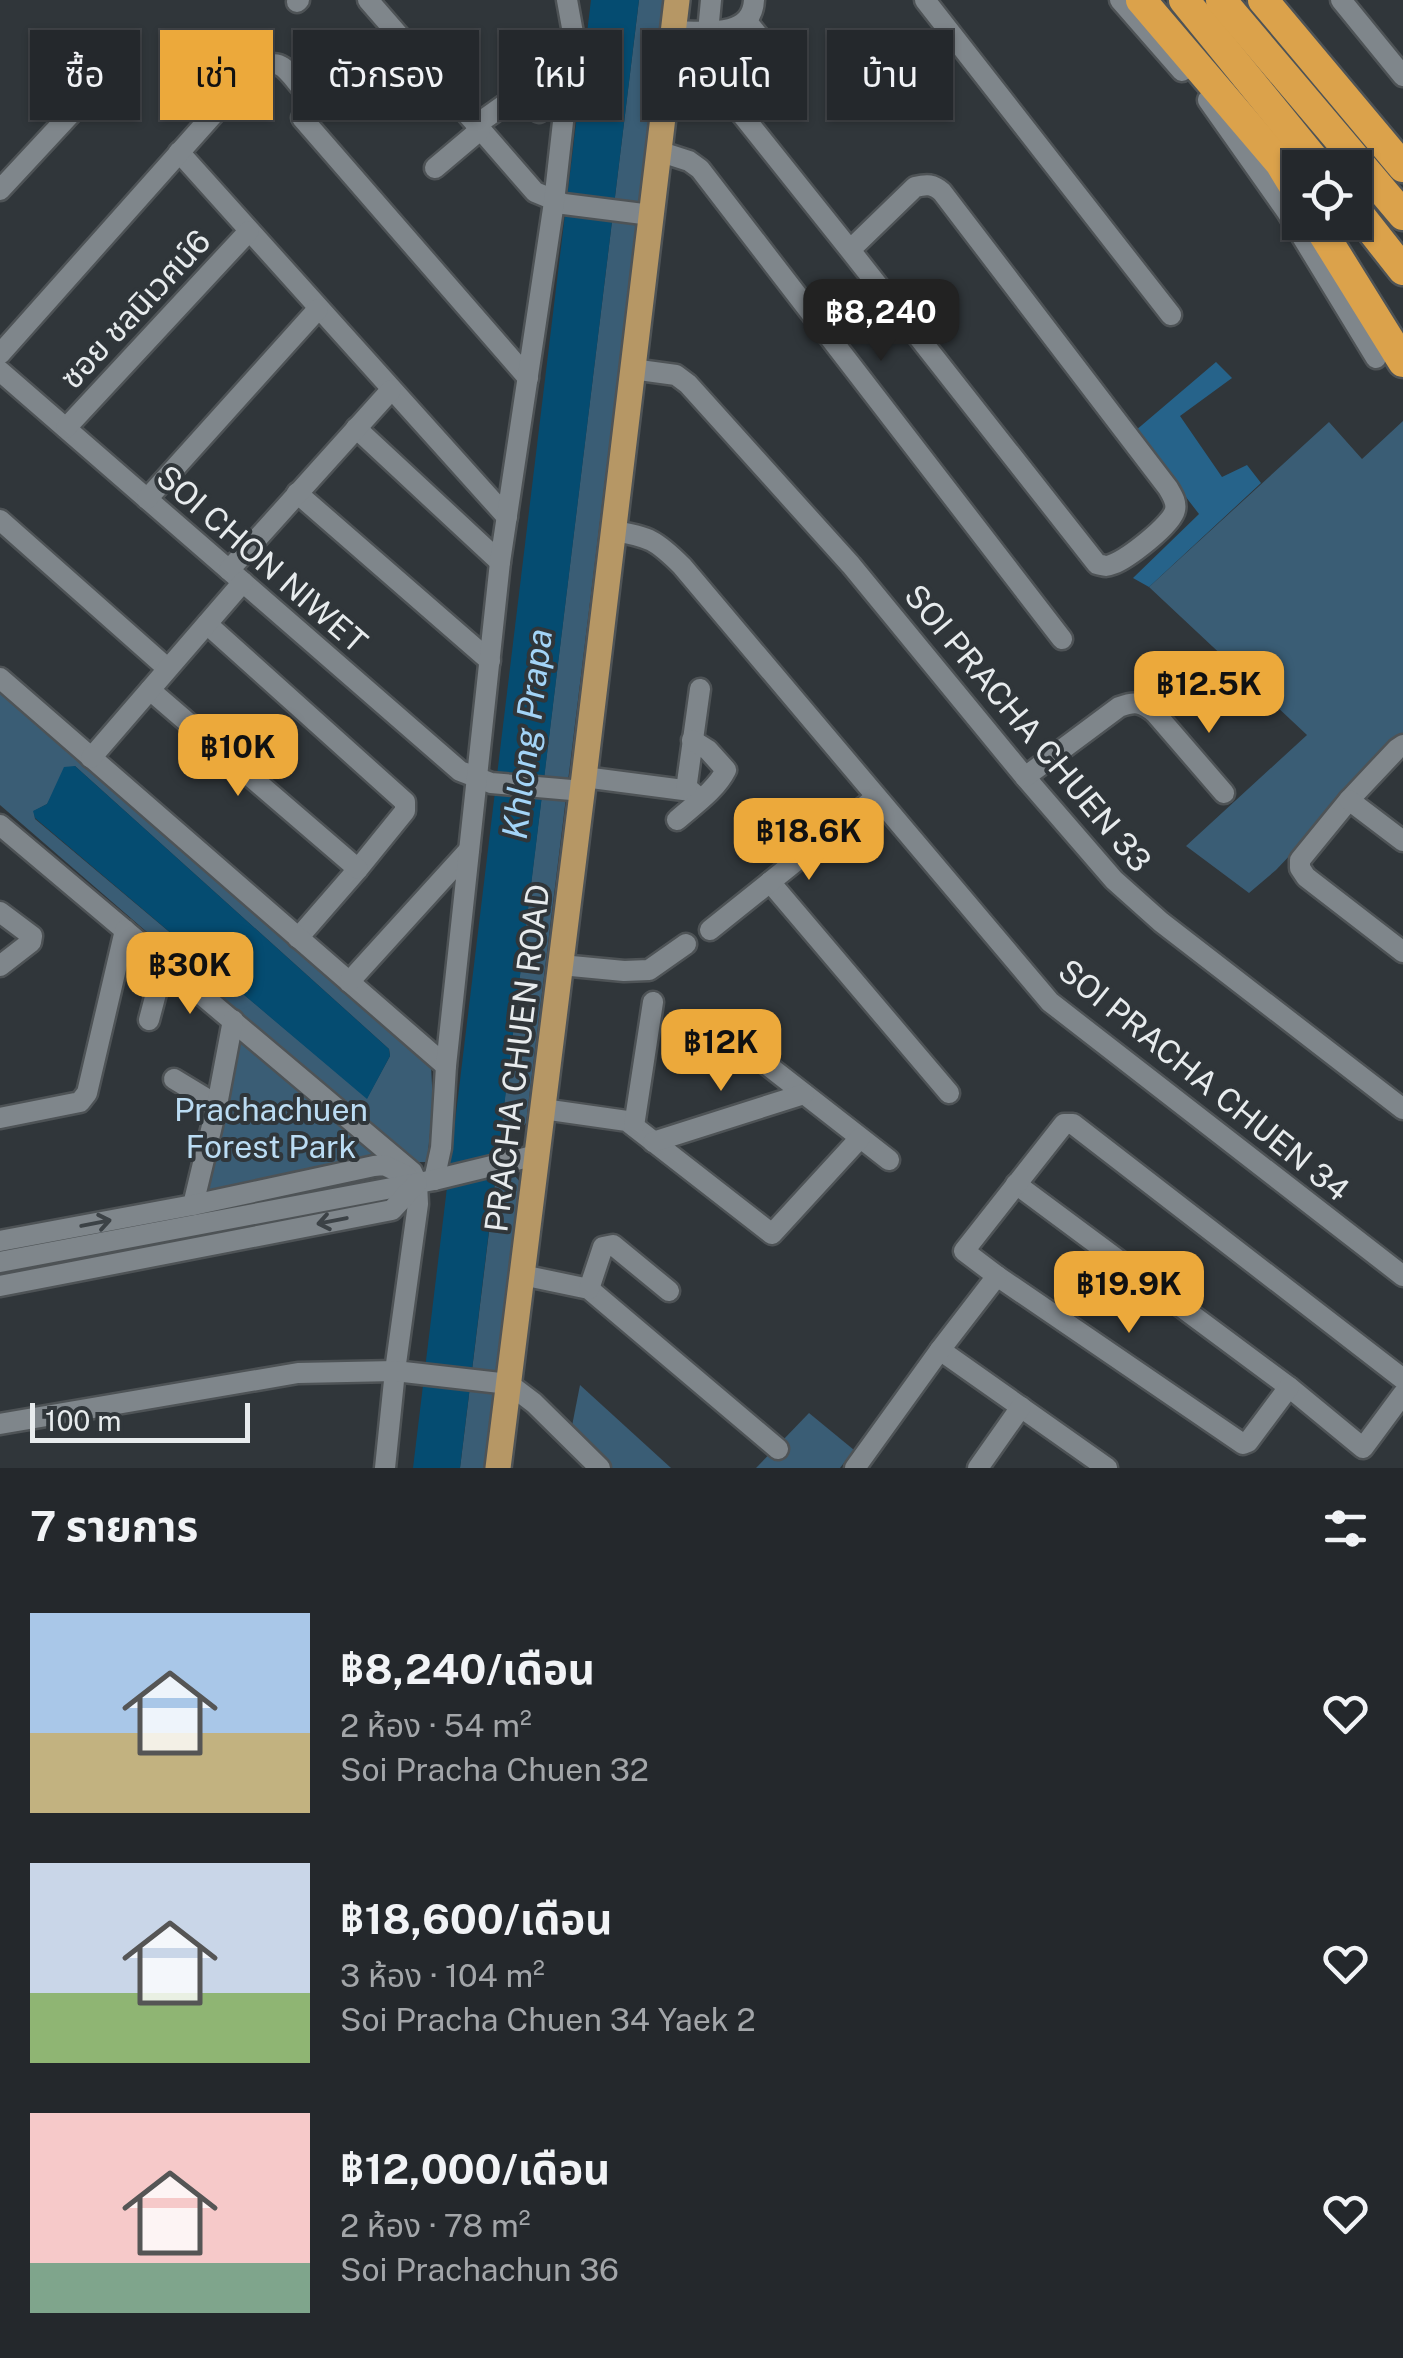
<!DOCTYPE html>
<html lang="th">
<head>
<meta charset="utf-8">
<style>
  :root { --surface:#24282c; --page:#303438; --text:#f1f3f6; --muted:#a3a6a9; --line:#414448; --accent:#eca93b }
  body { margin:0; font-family:"Public Sans","Noto Sans Thai",sans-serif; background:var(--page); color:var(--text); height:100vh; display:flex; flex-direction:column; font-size:38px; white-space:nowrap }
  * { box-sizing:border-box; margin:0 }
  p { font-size:32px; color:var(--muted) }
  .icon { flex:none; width:55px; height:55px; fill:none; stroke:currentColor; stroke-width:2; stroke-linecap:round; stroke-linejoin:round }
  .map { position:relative; height:1468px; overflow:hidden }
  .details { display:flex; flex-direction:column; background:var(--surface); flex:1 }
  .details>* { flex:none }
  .hud { position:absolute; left:30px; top:30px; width:1345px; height:90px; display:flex; gap:20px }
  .buttons { position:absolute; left:1282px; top:150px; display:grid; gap:20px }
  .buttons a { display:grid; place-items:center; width:90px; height:90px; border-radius:0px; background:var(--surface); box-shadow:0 2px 8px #0004,0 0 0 2px var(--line); font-size:50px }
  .scale { position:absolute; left:30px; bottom:25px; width:220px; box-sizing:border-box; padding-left:10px; border:5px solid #e7ebed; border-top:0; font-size:28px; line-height:35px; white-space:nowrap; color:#e7ebed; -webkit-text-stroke:8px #30363a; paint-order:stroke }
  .price { position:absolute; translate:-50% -85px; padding:0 22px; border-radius:20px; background:var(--accent); color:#111; font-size:32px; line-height:65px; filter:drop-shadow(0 2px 5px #0008) }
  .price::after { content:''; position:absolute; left:50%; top:60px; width:30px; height:22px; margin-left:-15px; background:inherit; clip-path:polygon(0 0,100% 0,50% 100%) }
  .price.active { background:#222; color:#fff }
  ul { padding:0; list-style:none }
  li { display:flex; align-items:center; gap:30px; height:250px; padding:0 30px }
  li span { display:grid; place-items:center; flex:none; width:280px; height:200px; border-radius:0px; color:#555 }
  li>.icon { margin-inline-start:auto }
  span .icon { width:120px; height:120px; fill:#fffc; stroke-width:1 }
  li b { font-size:42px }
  h2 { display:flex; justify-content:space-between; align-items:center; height:120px; padding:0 30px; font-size:42px }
  .pill { padding:0 35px; border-radius:0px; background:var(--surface); box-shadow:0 2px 8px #0004,0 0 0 2px var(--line); font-size:35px; line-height:90px }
  .pill.active { background:var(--accent); color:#111 }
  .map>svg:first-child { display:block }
  .green { fill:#3a5d75; fill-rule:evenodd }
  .forest { fill:#26638a }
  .water { fill:#054c71 }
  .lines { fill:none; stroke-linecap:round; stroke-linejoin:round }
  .minor-casing { stroke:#4e5356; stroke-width:25 }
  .major-casing { stroke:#4e5356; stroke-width:30 }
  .highway-casing { stroke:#4e5356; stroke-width:35 }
  .minor { stroke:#7f868b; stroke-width:20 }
  .major { stroke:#b69765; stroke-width:25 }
  .highway { stroke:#dba24b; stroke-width:30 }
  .oneway { stroke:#3c4246 }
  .labels { text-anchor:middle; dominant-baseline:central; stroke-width:8; stroke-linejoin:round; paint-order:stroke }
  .street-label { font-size:32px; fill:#e7ebed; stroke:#30363a }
  .park-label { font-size:32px; fill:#bbdcf3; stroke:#30363a }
  .water-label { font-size:35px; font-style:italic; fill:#a3d4f7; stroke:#30363a }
</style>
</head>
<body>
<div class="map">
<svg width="1403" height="1468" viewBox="0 0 1403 1468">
  <rect width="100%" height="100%" fill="#30363a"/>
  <g class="green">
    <polygon points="639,0 664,0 526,1123 520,1130 501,1130"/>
    <polygon points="1403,421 1403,736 1276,870 1249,893 1186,846 1307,735 1149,587 1329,422 1362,459"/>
    <path d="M0,683L431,1066L433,1104L427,1162H413L0,805ZM75,766L389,1049L390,1056L367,1098L35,819L34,811L47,804Z"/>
    <polygon points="235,1027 388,1157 203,1196"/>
    <polygon points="508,1174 515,1176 521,1183 486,1468 460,1468 495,1183"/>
    <polygon points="580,1385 671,1468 609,1468 571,1431"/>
    <polygon points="809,1413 854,1450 840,1468 756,1468"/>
  </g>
  <polygon class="forest" points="1216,362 1232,378 1180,416 1222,477 1247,465 1261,483 1149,587 1133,578 1199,514 1135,431"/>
  <g class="water">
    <polygon points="591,0 639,0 460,1468 413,1468"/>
    <polygon points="75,766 389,1049 390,1056 367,1099 35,818 33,811 47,804 64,767"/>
  </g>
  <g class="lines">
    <g class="minor-casing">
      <g id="minor">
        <polyline points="368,0 535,192 564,204 651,215"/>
        <polyline points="925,0 1171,315"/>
        <polyline points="1120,0 1182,71"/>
        <polyline points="1341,0 1403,76"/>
        <polyline points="297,2 299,0"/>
        <polyline points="747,22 792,76"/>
        <path d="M672,31C701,31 752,40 754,0"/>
        <polyline points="708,32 711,0"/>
        <path d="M669,57L691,62L701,66L708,72L850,250L1097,564C1106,566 1105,567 1113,564C1127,559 1172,525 1175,510C1177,502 1172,495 1168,488L942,192C933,184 927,184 915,187L850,250"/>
        <polyline points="369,85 409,47"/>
        <polyline points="1208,100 1287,212 1376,358"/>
        <polyline points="302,118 528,378"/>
        <polyline points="476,125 521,93 539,112"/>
        <polyline points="658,151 689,161 700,169 1062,639"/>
        <polyline points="179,152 507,517"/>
        <polyline points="435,168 480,130"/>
        <polyline points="0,190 118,63"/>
        <path d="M0,354L252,71C279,57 283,65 300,86"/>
        <polyline points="632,369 676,375 688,384 851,565 1025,777 1114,880 1161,922 1403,1109"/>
        <polyline points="0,371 460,771 491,783 583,791"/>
        <polyline points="66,428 249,231"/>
        <polyline points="356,428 500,562"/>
        <polyline points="297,493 490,661"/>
        <polyline points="147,499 318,309"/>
        <polyline points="0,520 167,668"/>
        <path d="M613,531C649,536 657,541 682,566L1050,1002L1403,1276"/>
        <polyline points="229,570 391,390"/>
        <polyline points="207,624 405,802 405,811 358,869 298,938"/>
        <polyline points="0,678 446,1066"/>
        <polyline points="150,690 358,869"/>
        <polyline points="1403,745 1397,749 1349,800 1300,860 1300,868 1306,877 1403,952"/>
        <polyline points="91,758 243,582"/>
        <polyline points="584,777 691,791 700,799"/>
        <path d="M1025,777L1119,707C1135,701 1142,702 1155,713L1224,793"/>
        <polyline points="686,790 700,689"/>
        <polyline points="1349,800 1403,841"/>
        <path d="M677,820C694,805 716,790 726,770L708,750L692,740"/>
        <polyline points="0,825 412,1172 417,1183 418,1204 395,1371 385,1468"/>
        <polyline points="770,882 949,1093"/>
        <polyline points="0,912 32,936 31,942 0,966"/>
        <polyline points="710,930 876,797"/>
        <polyline points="561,965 624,971 649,970 686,944"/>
        <polyline points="349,982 469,850"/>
        <polyline points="149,1020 164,963"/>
        <polyline points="766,1064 889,1160"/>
        <polyline points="174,1079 217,1105"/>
        <polyline points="543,1109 627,1121 772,1234 860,1138"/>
        <polyline points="0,1118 80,1102 87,1093 125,930"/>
        <polyline points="634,1126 653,1002"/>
        <polyline points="653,1142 804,1094"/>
        <polyline points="434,1180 441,1148 446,1066 500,562 554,202 573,33 567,0"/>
        <polyline points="1016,1184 1289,1387 1363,1448 1403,1394"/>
        <polyline points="193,1205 217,1105 233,1020"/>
        <polyline points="0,1241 193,1205 374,1166 384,1165 407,1176"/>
        <polyline points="0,1262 434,1180 537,1155"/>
        <polyline points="522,1275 589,1289 778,1449"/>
        <polyline points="0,1286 392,1210 417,1183"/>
        <polyline points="589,1289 603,1247 613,1245 669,1291"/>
        <polyline points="940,1350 1107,1468"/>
        <polyline points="1289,1387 1248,1442 1243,1444 997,1276 964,1251 1064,1124 1073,1124 1403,1379"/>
        <polyline points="0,1424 298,1373 395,1371 509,1384 534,1403 600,1468"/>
        <polyline points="855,1468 940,1350 997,1276"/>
        <polyline points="978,1468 1021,1407"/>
      </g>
    </g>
    <g class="major-casing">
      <polyline id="major" points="498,1468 584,777 677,0"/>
    </g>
    <g class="highway-casing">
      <g id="highway">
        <polyline points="1141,0 1280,163 1300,196"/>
        <polyline points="1184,0 1321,168"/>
        <polyline points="1221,0 1403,215"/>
        <polyline points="1263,0 1403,167"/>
        <polyline points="1355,209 1403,270"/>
        <polyline points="1316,222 1403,362"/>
      </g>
    </g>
    <use href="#minor" class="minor"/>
    <use href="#major" class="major"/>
    <use href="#highway" class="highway"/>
  </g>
  <defs><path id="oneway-shaft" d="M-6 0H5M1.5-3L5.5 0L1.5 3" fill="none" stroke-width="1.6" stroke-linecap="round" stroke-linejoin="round" transform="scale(2.5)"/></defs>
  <g class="oneway">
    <use href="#oneway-shaft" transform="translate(332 1221) rotate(169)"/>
    <use href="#oneway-shaft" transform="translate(96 1223) rotate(-11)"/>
  </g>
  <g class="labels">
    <g class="street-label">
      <text transform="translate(135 309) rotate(-47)">ซอย ชลนิเวศน์6</text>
      <text transform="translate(262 559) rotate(41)">SOI CHON NIWET</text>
      <text transform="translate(1028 728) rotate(50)">SOI PRACHA CHUEN 33</text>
      <text transform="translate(517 1058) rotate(-83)">PRACHA CHUEN ROAD</text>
      <text transform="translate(1204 1080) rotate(39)">SOI PRACHA CHUEN 34</text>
    </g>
    <g class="park-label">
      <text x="271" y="1109">Prachachuen<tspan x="271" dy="37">Forest Park</tspan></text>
    </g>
    <g class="water-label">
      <text transform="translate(527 734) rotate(-83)">Khlong Prapa</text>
    </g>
  </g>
</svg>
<div class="buttons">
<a><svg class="icon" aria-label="locate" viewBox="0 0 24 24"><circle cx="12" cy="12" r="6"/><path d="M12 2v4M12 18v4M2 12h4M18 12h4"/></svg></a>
</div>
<div class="scale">100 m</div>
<b class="price active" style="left:881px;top:364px">฿8,240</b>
<b class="price" style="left:1209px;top:736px">฿12.5K</b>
<b class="price" style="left:238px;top:799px">฿10K</b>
<b class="price" style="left:809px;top:883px">฿18.6K</b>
<b class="price" style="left:190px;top:1017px">฿30K</b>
<b class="price" style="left:721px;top:1094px">฿12K</b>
<b class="price" style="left:1129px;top:1336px">฿19.9K</b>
<div class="hud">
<a class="pill">ซื้อ</a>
<a class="pill active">เช่า</a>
<a class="pill">ตัวกรอง</a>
<a class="pill">ใหม่</a>
<a class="pill">คอนโด</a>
<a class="pill">บ้าน</a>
</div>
</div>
<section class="details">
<h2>7 รายการ<svg class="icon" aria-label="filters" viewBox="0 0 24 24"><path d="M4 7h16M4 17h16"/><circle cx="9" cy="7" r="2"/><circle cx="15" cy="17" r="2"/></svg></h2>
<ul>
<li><span style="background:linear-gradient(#a9c7e8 60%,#c2b280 0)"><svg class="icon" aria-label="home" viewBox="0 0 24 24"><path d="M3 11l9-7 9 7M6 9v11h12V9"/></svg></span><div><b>฿8,240/เดือน</b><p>2 ห้อง · 54 m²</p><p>Soi Pracha Chuen 32</p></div><svg class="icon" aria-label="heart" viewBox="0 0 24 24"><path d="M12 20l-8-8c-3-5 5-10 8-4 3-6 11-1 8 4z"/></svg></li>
<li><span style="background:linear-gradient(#c9d6e8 65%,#8fb573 0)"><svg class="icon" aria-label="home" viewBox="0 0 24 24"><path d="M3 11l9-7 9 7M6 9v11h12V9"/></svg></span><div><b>฿18,600/เดือน</b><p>3 ห้อง · 104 m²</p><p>Soi Pracha Chuen 34 Yaek 2</p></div><svg class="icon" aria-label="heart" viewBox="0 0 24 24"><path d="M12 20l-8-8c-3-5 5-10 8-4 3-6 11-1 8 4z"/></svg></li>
<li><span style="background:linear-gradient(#f6c9c9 75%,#7fa58c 0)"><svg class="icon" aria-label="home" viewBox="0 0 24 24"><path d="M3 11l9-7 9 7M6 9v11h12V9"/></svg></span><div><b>฿12,000/เดือน</b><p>2 ห้อง · 78 m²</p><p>Soi Prachachun 36</p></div><svg class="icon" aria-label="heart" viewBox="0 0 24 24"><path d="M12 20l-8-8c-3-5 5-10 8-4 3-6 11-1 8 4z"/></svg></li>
</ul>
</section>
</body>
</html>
